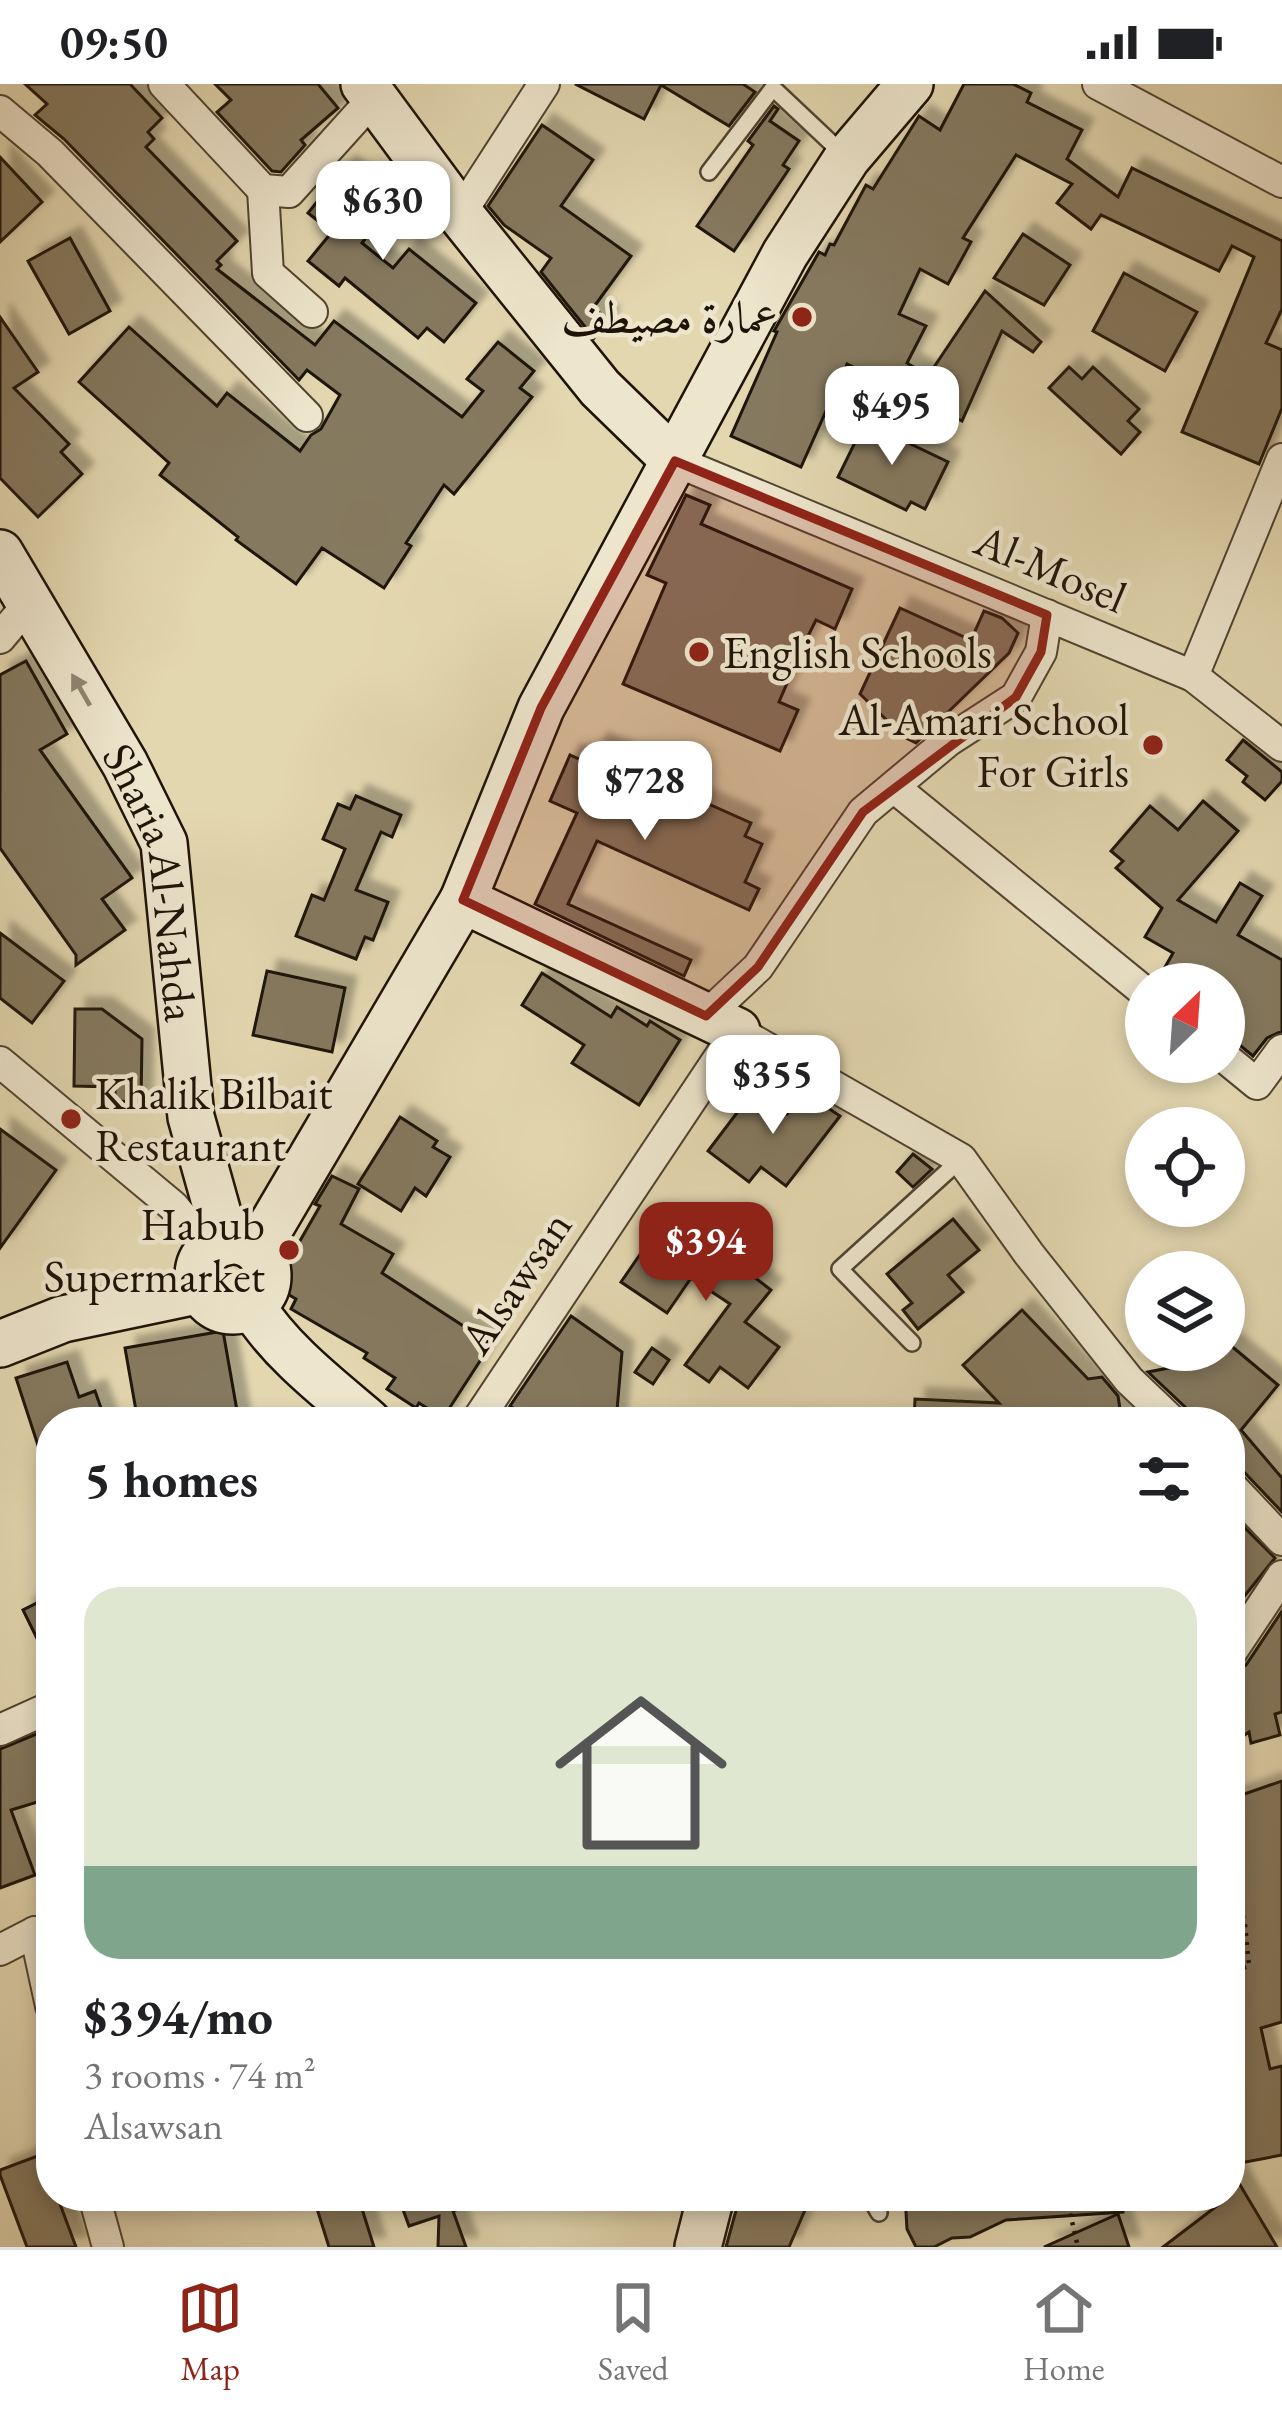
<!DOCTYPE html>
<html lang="en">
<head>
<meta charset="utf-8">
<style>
  :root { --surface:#fff; --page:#f2f2f2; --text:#202124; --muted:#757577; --line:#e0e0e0; --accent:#8f2418 }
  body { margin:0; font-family:"EB Garamond",Amiri,serif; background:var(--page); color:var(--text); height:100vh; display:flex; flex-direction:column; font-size:45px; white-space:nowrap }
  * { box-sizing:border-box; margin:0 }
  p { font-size:39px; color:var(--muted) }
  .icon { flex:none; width:66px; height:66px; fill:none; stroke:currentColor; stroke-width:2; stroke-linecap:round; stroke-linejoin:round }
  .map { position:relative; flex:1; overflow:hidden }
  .drawer { position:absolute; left:36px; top:1323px; width:1209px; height:804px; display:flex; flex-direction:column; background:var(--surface); border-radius:48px; box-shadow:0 6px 18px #0003 }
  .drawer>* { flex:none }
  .needle { width:78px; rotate:25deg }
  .fabs { position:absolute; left:1125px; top:879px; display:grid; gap:24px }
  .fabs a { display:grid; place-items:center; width:120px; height:120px; border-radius:50%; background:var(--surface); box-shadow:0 6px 18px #0003; font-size:60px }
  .price { position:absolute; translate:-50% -102px; padding:0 27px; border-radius:24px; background:#fff; color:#222; font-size:39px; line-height:78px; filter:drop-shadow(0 3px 6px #0008) }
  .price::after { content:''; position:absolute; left:50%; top:72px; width:36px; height:27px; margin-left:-18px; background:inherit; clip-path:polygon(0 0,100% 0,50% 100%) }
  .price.selected { background:var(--accent); color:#fff }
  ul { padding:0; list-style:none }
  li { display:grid; align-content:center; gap:24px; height:636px; padding:0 48px }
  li+li { border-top:3px solid var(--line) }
  li span { display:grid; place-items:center; height:372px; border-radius:36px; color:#555 }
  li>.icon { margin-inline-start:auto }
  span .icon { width:216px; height:216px; fill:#fffc; stroke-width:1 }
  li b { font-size:51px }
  h2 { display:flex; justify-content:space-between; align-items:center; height:144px; padding:0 48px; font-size:51px }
  .status { display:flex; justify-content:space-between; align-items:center; height:84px; padding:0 60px; background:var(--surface); direction:ltr }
  .status svg { height:33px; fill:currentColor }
  .menu { display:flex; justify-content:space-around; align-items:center; height:168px; border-top:3px solid var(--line); background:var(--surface); font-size:33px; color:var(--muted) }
  .menu a { display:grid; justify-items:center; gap:6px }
  .menu .selected { color:var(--accent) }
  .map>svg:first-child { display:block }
  .building { fill:#85795f; stroke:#1f1307; stroke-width:3; filter:url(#shadow) }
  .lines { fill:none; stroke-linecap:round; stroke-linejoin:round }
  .lane-casing { stroke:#504431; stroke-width:20 }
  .street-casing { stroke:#504431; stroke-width:34 }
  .secondary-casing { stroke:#1f1307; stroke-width:50 }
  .path { stroke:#1f1307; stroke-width:4.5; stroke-dasharray:3 6; stroke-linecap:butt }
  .lane { stroke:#ede5cc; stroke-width:15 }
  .street { stroke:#ede5cc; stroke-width:30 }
  .secondary { stroke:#ede5cc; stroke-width:45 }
  .oneway { fill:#908673 }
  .marked { fill:#8f2418; fill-opacity:0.2; stroke:#8f2418; stroke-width:9; stroke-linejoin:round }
  .poi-dot { fill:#8f2418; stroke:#ede5cc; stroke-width:4.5 }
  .labels { text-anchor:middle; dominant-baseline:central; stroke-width:9; stroke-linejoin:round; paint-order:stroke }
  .poi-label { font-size:45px; fill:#1f1307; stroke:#ede5cc; text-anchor:end }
  .street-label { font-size:45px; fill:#1f1307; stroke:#ede5cc }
</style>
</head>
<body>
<div class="status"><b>09:50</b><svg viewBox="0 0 49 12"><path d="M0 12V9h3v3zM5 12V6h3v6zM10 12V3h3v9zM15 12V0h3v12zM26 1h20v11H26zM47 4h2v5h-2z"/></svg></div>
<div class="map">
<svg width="1282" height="2163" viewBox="0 0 1282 2163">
  <defs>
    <filter id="shadow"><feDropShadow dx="11" dy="-11" stdDeviation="3" flood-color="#0004"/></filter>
  </defs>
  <rect width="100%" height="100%" fill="#e3d7b0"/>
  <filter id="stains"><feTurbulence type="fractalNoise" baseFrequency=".00167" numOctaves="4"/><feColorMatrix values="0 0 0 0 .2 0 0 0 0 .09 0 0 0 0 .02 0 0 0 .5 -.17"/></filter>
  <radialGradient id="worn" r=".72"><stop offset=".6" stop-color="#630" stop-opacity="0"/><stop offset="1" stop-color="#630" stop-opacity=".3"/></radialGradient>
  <g class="building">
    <polygon points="25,0 130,0 162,34 148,48 154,55 146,63 237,157 217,177 221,181 217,185 315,261 334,237 462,333 483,307 467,295 498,258 534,287 520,304 532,313 454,410 444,401 406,459 411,462 384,504 322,464 296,500 236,456 238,453 160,391 169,379 79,298 129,243 217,322 227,309 300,367 311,351 321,345 340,311 307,286 299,296 64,55 35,31 47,20"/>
    <polygon points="215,0 318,0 338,24 301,56 305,61 281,88 272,87 217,28 231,16"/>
    <polygon points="575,0 743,0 755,8 729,42 661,1 644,35"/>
    <polygon points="964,0 1013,0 1031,9 1027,18 1082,46 1067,75 1118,113 1132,84 1282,157 1282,225 1266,259 1282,266 1282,324 1259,380 1182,348 1254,173 1232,162 1219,187 1101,131 1091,145 1057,119 1072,100 1016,71 963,154 971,158 948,200 920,185 899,230 926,242 907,279 928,292 985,207 1041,258 1033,268 1002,247 962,337 847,280 801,383 731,352 777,248 774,247 819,168 825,171 830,160 834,161 866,101 873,105 919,32 940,46"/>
    <polygon points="774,22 778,25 770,37 799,57 783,81 789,85 734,167 697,142 753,61 748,57"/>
    <polygon points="542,41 593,76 561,122 631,172 593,224 608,235 594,254 541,188 551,174 504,141 488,122"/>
    <polygon points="0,73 42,118 0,158"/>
    <polygon points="345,83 382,113 373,124 383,132 362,159 393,184 409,165 476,219 444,258 427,244 418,254 345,194 339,202 308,177 332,148 308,129"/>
    <polygon points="1023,150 1070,181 1044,221 994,194"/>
    <polygon points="70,154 110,227 69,250 28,177"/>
    <polygon points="1124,189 1197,228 1165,287 1093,247"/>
    <polygon points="0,233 38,288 14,304 69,360 61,368 82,390 38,433 0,394"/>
    <polygon points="1069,283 1082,295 1093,283 1139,325 1128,337 1140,348 1121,370 1049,304"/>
    <polygon points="865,338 948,378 925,425 911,418 906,426 838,393"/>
    <polygon points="686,411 710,421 701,440 852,505 835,545 816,536 803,562 779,618 798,626 780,667 623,600 666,499 647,491"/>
    <polygon points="900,524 971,556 984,527 1002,534 1018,549 1009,569 916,659 904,653 860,610"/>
    <polygon points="26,577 67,650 40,666 132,794 102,815 125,846 76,881 76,871 0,764 0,591"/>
    <polygon points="1243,656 1282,688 1282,697 1265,716 1243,698 1247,692 1227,676"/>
    <polygon points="597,660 623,671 619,680 751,739 745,752 762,760 745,798 759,805 749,826 597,757 568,820 691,876 684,892 535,820 577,729 550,717 570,671 588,679"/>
    <polygon points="356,712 401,731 392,753 381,748 356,806 388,818 373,856 365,853 356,875 296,852 312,811 324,816 345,765 323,755 338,720 350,725"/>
    <polygon points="1203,717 1238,747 1178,816 1216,838 1240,799 1262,812 1238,851 1282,876 1282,947 1267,954 1253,972 1236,958 1224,954 1224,900 1169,900 1175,889 1165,883 1173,869 1145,853 1162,824 1116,784 1123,777 1111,767 1150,722 1178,746"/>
    <polygon points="0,849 64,897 32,939 0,914"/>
    <polygon points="267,887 345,904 332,968 253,951"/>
    <polygon points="542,889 611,933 617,923 647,942 650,937 680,956 639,1021 572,979 584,961 522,921"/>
    <polygon points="75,925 102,925 142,955 141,1018 115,1017 115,1003 74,1002"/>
    <polygon points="755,1005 787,1030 804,1008 840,1032 786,1102 761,1083 749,1098 708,1067"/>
    <polygon points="400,1033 437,1057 433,1063 450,1073 426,1112 415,1104 401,1127 358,1100"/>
    <polygon points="0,1045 56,1086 0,1164"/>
    <polygon points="913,1070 932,1085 913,1103 897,1088"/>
    <polygon points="332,1092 359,1105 341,1140 393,1170 382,1189 491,1260 443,1334 419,1319 416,1324 387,1305 395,1294 364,1274 367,1269 291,1225 296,1215 274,1202 320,1122 315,1120"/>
    <polygon points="953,1135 979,1166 948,1191 963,1208 918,1245 903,1226 912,1219 887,1190"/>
    <polygon points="661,1140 731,1185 736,1179 771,1206 745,1238 779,1263 748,1304 720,1283 709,1298 685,1281 730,1220 691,1194 667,1229 621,1198"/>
    <polygon points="1022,1226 1088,1295 1102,1293 1118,1312 1122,1338 914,1338 915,1315 999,1319 963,1281"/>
    <polygon points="571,1232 622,1268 616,1338 534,1338 510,1322"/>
    <polygon points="223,1247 239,1338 138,1338 125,1264"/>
    <polygon points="1229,1260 1278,1301 1241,1346 1282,1394 1282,1428 1244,1388 1230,1382 1230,1338 1192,1338 1186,1324 1148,1288 1184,1281 1155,1266 1224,1266"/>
    <polygon points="652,1264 669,1276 653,1300 635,1288"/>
    <polygon points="67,1278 79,1313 95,1307 106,1338 51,1338 51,1388 47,1389 16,1294"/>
    <polygon points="1230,1429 1275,1474 1230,1530"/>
    <polygon points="51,1512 51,1583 23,1526"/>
    <polygon points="1282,1527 1282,1628 1275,1630 1280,1651 1251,1659 1249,1648 1230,1661 1230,1589 1246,1581"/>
    <polygon points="51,1644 51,1714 11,1726 35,1791 0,1804 0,1665"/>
    <polygon points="1282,1697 1282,1938 1261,1944 1270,1985 1282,1982 1282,2071 1230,2081 1230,1715"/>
    <polygon points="51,2067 51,2112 57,2112 76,2163 27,2163 0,2091 0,2086"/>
    <polygon points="1230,2084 1277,2163 1163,2163 1230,2112"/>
    <polygon points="313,2112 358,2112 374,2163 329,2163"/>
    <polygon points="398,2112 486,2112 486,2115 453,2127 466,2163 438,2163 439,2132 409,2142"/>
    <polygon points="740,2112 811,2112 789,2163 726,2163"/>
    <polygon points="905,2112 1123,2112 1123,2128 1006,2136 970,2153 952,2154 934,2163 916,2163 907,2145"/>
    <polygon points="1118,2130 1129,2163 1044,2163"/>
  </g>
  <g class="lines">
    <g class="lane-casing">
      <g id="lane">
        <polyline points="709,88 773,4 843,70"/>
        <polyline points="912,1259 840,1185 961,1075"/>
        <polyline points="869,2112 879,2129"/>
      </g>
    </g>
    <g class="street-casing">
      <g id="street">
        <polyline points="164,0 263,106 289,108 372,16"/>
        <polyline points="1098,0 1282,98"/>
        <polyline points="0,27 50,69 307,332"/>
        <polyline points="263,106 268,189 312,228"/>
        <polyline points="460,130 544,0"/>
        <polyline points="675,377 1193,592 1282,662"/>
        <polyline points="0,554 30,518"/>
        <polyline points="1193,592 1282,375"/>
        <polyline points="895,704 1146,909"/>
        <polyline points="706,932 758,883 863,728 948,657 1016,613 1041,568 1047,531"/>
        <polyline points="1224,973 1257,1000 1282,966"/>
        <polyline points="0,978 173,1122 210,1166"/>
        <polyline points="476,1338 737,947 961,1075 1029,1170 1129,1296 1173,1338"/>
        <polyline points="1230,1401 1282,1456"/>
        <polyline points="1230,1570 1282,1492"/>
        <polyline points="0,1646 51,1623"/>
        <polyline points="35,1848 51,1922"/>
        <polyline points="0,1866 35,1848 51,1848"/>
        <polyline points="94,2112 108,2163"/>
      </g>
    </g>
    <g class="secondary-casing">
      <g id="secondary">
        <polyline points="364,0 460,130 600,304 675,377"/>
        <path id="s1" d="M0,469L125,680L164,759L191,1033L226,1158"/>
        <polyline points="463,816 541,624 785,170 847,74 910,0"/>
        <circle cx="233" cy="1192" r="35"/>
        <polyline points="257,1166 463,816 737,947"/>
        <path d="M252,1222C281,1268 327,1303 368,1338"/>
        <polyline points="0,1260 63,1235 201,1206"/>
        <polyline points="698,2163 711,2112"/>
      </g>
    </g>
    <g class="path">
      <polyline points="1230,1779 1245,1840 1249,1882 1230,1888"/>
      <polyline points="1066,2112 1078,2163"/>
    </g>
    <use href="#lane" class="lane"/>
    <use href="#street" class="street"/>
    <use href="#secondary" class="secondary"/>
  </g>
  <defs><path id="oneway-solid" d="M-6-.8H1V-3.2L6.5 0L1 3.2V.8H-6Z" transform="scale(3)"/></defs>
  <use class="oneway" href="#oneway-solid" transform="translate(81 606) rotate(-120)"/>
  <path class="marked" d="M675,377L1047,531L1041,568L1016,613L863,728L758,883L706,932L463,816L541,624Z"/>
  <g class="poi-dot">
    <circle cx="802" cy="233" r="12"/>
    <circle cx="699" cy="568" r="12"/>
    <circle cx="1153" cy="661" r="12"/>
    <circle cx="71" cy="1035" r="12"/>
    <circle cx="289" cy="1166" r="12"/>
  </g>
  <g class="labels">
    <g class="poi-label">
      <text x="778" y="233">عمارة مصيطف</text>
      <text x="723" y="568" text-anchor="start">English Schools</text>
      <text x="1129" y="635">Al-Amari School<tspan x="1129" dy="52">For Girls</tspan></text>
      <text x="95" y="1009" text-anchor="start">Khalik Bilbait<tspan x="95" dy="52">Restaurant</tspan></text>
      <text x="265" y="1140">Habub<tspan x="265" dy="52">Supermarket</tspan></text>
    </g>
    <g class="street-label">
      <text transform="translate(1051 484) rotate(23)">Al-Mosel</text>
      <text stroke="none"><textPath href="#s1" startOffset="369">Sharia Al-Nahda</textPath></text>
      <text transform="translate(515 1198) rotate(-56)">Alsawsan</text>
    </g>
  </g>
  <rect width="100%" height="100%" filter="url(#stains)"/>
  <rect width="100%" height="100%" fill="url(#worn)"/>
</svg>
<div class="fabs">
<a><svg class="needle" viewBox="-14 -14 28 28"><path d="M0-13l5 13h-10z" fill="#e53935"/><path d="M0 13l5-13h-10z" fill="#757577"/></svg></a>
<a><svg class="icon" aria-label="locate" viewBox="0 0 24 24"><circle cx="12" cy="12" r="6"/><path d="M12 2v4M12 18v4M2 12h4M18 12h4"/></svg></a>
<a><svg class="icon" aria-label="layers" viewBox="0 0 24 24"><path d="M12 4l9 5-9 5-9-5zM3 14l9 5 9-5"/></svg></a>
</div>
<b class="price" style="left:383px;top:179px">$630</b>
<b class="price" style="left:892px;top:384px">$495</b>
<b class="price" style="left:645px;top:759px">$728</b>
<b class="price" style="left:773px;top:1053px">$355</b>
<b class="price selected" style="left:706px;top:1220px">$394</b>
<section class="drawer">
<h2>5 homes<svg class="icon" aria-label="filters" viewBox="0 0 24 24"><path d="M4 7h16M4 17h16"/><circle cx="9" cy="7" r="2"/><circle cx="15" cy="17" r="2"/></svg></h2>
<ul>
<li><span style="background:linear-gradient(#dfe7d0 75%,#7fa58c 0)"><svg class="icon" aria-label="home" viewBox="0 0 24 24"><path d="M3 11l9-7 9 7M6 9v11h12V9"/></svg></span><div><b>$394/mo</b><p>3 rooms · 74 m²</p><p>Alsawsan</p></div></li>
</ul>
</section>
</div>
<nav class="menu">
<a class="selected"><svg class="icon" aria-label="map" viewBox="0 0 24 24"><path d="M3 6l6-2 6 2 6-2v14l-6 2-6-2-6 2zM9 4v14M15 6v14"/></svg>Map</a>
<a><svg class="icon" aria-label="saved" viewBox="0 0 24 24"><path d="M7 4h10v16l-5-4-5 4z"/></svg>Saved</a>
<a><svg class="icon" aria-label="home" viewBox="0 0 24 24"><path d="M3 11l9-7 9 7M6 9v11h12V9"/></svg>Home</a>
</nav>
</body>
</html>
